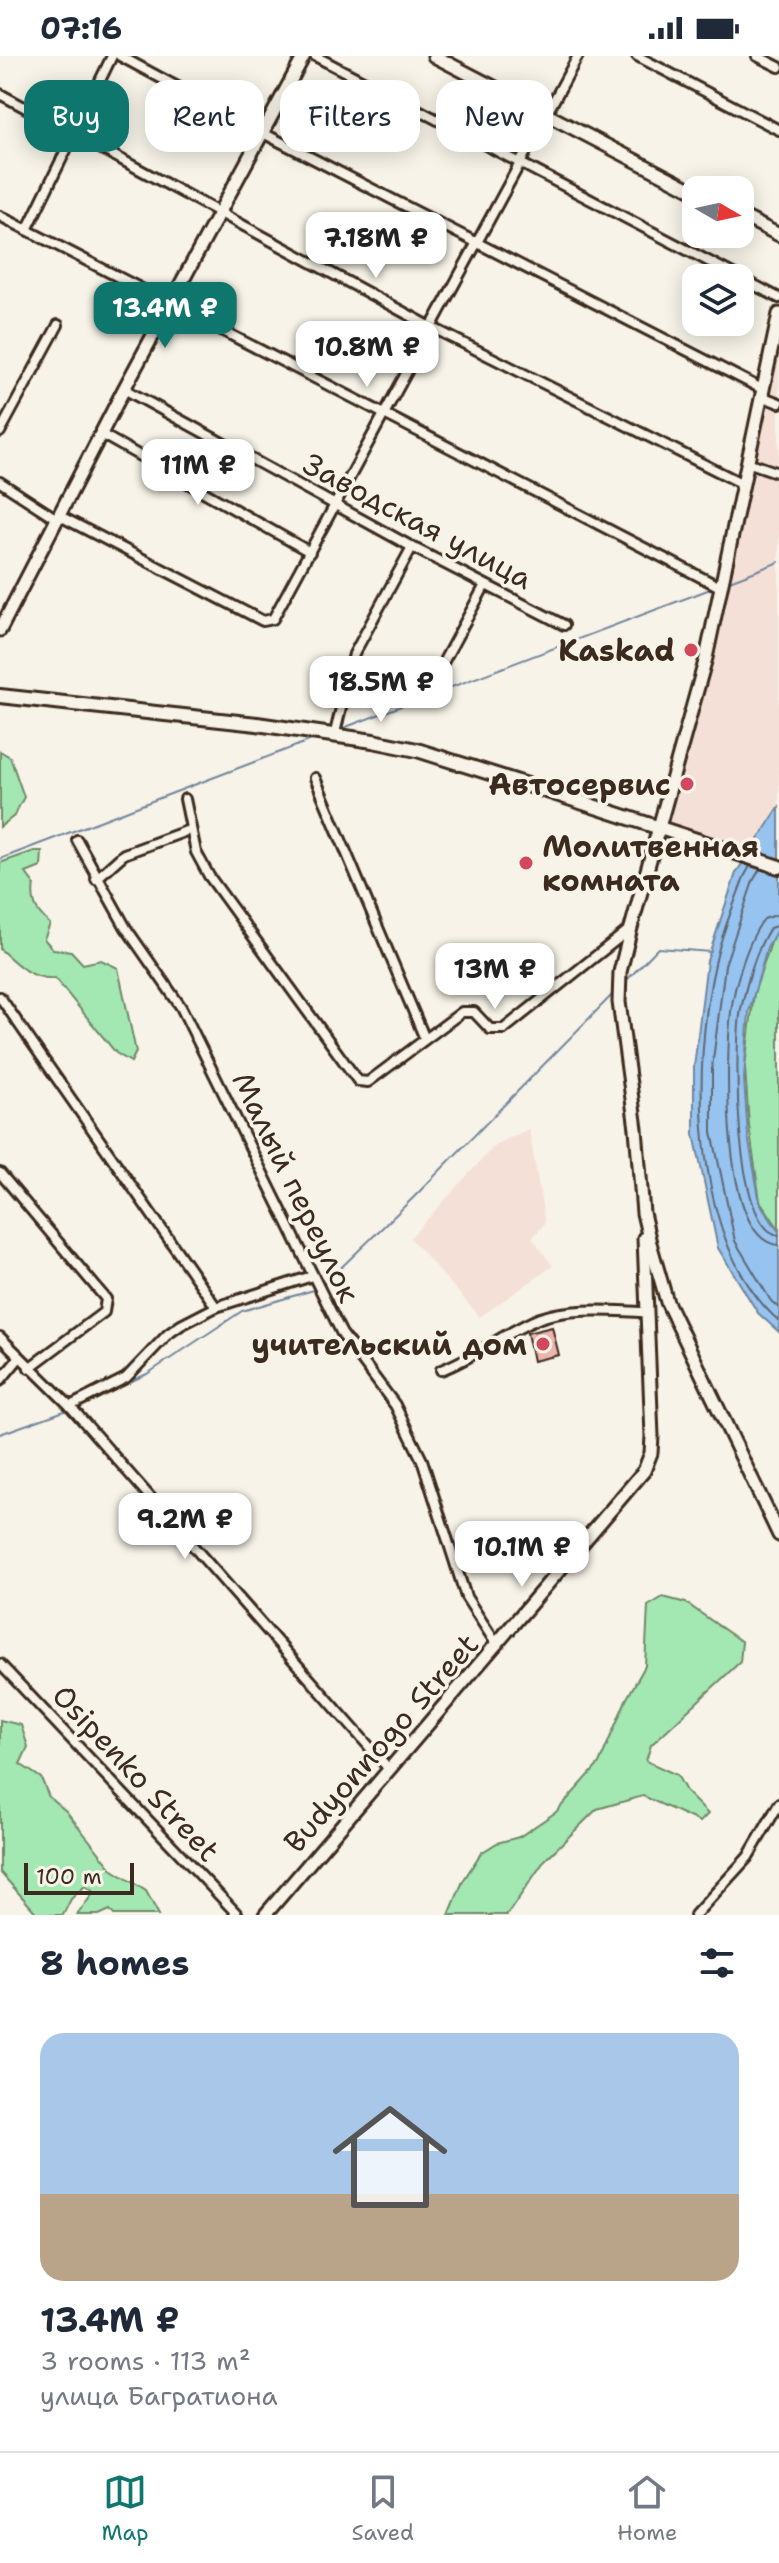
<!DOCTYPE html>
<html lang="en">
<head>
<meta charset="utf-8">
<style>
  :root { --surface:#fff; --page:#f6f6f7; --text:#1f2937; --muted:#747a83; --line:#e0e1e3; --accent:#0f766e }
  body { margin:0; font-family:"Shantell Sans",sans-serif; background:var(--page); color:var(--text); height:100vh; display:flex; flex-direction:column; font-size:30px; white-space:nowrap }
  * { box-sizing:border-box; margin:0 }
  p { font-size:26px; color:var(--muted) }
  .icon { flex:none; width:44px; height:44px; fill:none; stroke:currentColor; stroke-width:2; stroke-linecap:round; stroke-linejoin:round }
  .map { position:relative; height:1859px; overflow:hidden }
  .sheet { display:flex; flex-direction:column; background:var(--surface); flex:1 }
  .sheet>* { flex:none }
  .banner { position:absolute; left:24px; top:24px; width:732px; height:72px; display:flex; gap:16px }
  .needle { width:52px; rotate:99deg }
  .tools { position:absolute; left:682px; top:120px; display:grid; gap:16px }
  .tools a { display:grid; place-items:center; width:72px; height:72px; border-radius:16px; background:var(--surface); box-shadow:0 4px 20px #0003; font-size:40px }
  .scale { position:absolute; left:24px; bottom:20px; width:110px; box-sizing:border-box; padding-left:8px; border:4px solid #3b2a1e; border-top:0; font-size:22px; line-height:28px; white-space:nowrap; color:#3b2a1e; -webkit-text-stroke:6px #f7f3e8; paint-order:stroke }
  .price { position:absolute; translate:-50% -68px; padding:0 18px; border-radius:16px; background:#fff; color:#222; font-size:26px; line-height:52px; filter:drop-shadow(0 2px 4px #0008) }
  .price::after { content:''; position:absolute; left:50%; top:48px; width:24px; height:18px; margin-left:-12px; background:inherit; clip-path:polygon(0 0,100% 0,50% 100%) }
  .price.selected { background:var(--accent); color:#fff }
  ul { padding:0; list-style:none }
  li { display:grid; align-content:center; gap:16px; height:424px; padding:0 40px }
  li+li { border-top:2px solid var(--line) }
  li span { display:grid; place-items:center; height:248px; border-radius:24px; color:#555 }
  li>.icon { margin-inline-start:auto }
  span .icon { width:144px; height:144px; fill:#fffc; stroke-width:1 }
  li b { font-size:34px }
  h2 { display:flex; justify-content:space-between; align-items:center; height:96px; padding:0 40px; font-size:34px }
  .pill { padding:0 28px; border-radius:24px; background:var(--surface); box-shadow:0 4px 20px #0003; font-size:28px; line-height:72px }
  .pill.selected { background:var(--accent); color:#fff }
  .status { display:flex; justify-content:space-between; align-items:center; height:56px; padding:0 40px; background:var(--surface); direction:ltr }
  .status svg { height:22px; fill:currentColor }
  .menu { display:flex; justify-content:space-around; align-items:center; height:112px; border-top:2px solid var(--line); background:var(--surface); font-size:22px; color:var(--muted) }
  .menu a { display:grid; justify-items:center; gap:4px }
  .menu .selected { color:var(--accent) }
  .map>svg:first-child { display:block }
  .built { fill:#f5e0d7 }
  .green { fill:#a3e7b2; stroke:#6f8868; stroke-width:2 }
  .water { fill:#96c3f0; stroke:#72869c; stroke-width:2 }
  .lines { fill:none; stroke-linecap:round; stroke-linejoin:round }
  .shore { stroke:#5f6772; stroke-width:2 }
  .stream { stroke:#72869c; stroke-width:2 }
  .building { fill:#efb4ae; stroke:#3b2a1e; stroke-width:2 }
  .minor-casing { stroke:#3b2a1e; stroke-width:14 }
  .tertiary-casing { stroke:#3b2a1e; stroke-width:17 }
  .secondary-casing { stroke:#3b2a1e; stroke-width:18 }
  .minor { stroke:#f7f3e8; stroke-width:8 }
  .tertiary { stroke:#f7f3e8; stroke-width:11 }
  .secondary { stroke:#f7f3e8; stroke-width:12 }
  .poi-dot { fill:#d1495b; stroke:#f7f3e8; stroke-width:3 }
  .labels { text-anchor:middle; dominant-baseline:central; stroke-width:7; stroke-linejoin:round; paint-order:stroke }
  .street-label { font-size:30px; fill:#3b2a1e; stroke:#f7f3e8 }
  .poi-label { font-size:30px; font-weight:bold; fill:#3b2a1e; stroke:#f7f3e8; text-anchor:end }
</style>
</head>
<body>
<div class="status"><b>07:16</b><svg viewBox="0 0 49 12"><path d="M0 12V9h3v3zM5 12V6h3v6zM10 12V3h3v9zM15 12V0h3v12zM26 1h20v11H26zM47 4h2v5h-2z"/></svg></div>
<div class="map">
<svg width="779" height="1859" viewBox="0 0 779 1859">
  <rect width="100%" height="100%" fill="#f7f3e8"/>
  <filter id="ink" filterUnits="userSpaceOnUse"><feTurbulence type="fractalNoise" baseFrequency=".0125" numOctaves="2"/><feDisplacementMap in="SourceGraphic" scale="16" xChannelSelector="R" yChannelSelector="G"/><feConvolveMatrix kernelMatrix="1 2 1 2 8 2 1 2 1" color-interpolation-filters="sRGB"/></filter>
  <g filter="url(#ink)">
    <g class="built">
      <polygon points="779,267 779,750 744,802 656,772 677,679 711,581"/>
      <polygon points="529,1073 545,1167 532,1182 553,1210 480,1261 410,1182 496,1088"/>
    </g>
    <g class="green">
      <polygon points="0,695 10,701 24,741 14,760 0,771"/>
      <path d="M34,795H42L41,811L26,817L34,828C31,848 36,855 50,868L44,883L53,893L71,895L83,908L101,904L118,912L136,996L131,1006L116,997L55,922C32,924 16,908 0,893V807Z"/>
      <polygon points="779,863 779,1173 760,1145 749,1070 745,1011 754,937"/>
      <polygon points="663,1541 686,1547 742,1586 740,1606 651,1689 646,1705 677,1719 687,1737 708,1758 700,1766 643,1740 597,1753 545,1804 507,1859 449,1859 463,1825 481,1797 497,1787 519,1781 556,1756 599,1708 626,1644 645,1610 648,1550"/>
      <polygon points="0,1664 21,1669 28,1691 20,1708 41,1722 49,1741 66,1755 113,1814 146,1835 159,1859 114,1859 110,1854 99,1859 77,1859 94,1836 85,1830 71,1843 63,1859 38,1859 0,1816"/>
    </g>
    <polygon class="water" points="779,751 779,870 767,892 749,956 744,1023 748,1080 760,1147 779,1176 779,1276 758,1257 718,1192 694,1078 694,1011 707,905 736,817"/>
    <g class="lines">
      <g class="shore">
        <path d="M750,810L744,821C734,849 721,878 715,908C691,1012 692,1189 779,1265"/>
        <polyline points="760,813 753,825 725,909 712,1012 712,1076 735,1185 771,1245 779,1252"/>
        <path d="M779,858L764,863C748,883 734,930 731,956C726,997 720,1186 779,1189"/>
        <path d="M779,869L770,872C755,895 747,926 741,953C734,988 733,1174 779,1179"/>
      </g>
      <g class="stream">
        <polyline points="727,526 779,506"/>
        <polyline points="338,674 713,532"/>
        <polyline points="0,803 317,682"/>
        <polyline points="624,927 658,892 711,896"/>
        <polyline points="322,1230 413,1142 614,937"/>
        <polyline points="80,1349 147,1318 242,1255 317,1233"/>
        <polyline points="0,1378 70,1353"/>
      </g>
    </g>
    <polygon class="building" points="552,1271 559,1299 533,1305 527,1277"/>
    <g class="lines">
      <g class="minor-casing">
        <g id="minor">
          <polyline points="120,0 261,76 762,333"/>
          <polyline points="315,0 779,242"/>
          <polyline points="637,0 779,74"/>
          <polyline points="757,0 779,11"/>
          <polyline points="0,38 431,271 743,428"/>
          <polyline points="0,160 722,532"/>
          <polyline points="27,174 112,0"/>
          <polyline points="124,333 412,491 564,569"/>
          <polyline points="761,340 779,347"/>
          <polyline points="0,376 58,269"/>
          <polyline points="101,378 310,496"/>
          <polyline points="747,406 779,417"/>
          <polyline points="0,426 57,463"/>
          <polyline points="58,459 263,565 273,563 578,0"/>
          <polyline points="439,614 485,529"/>
          <polyline points="335,677 354,598 412,491"/>
          <polyline points="315,722 425,983"/>
          <polyline points="185,743 196,796 209,820 358,1025 368,1026 462,956 474,956 490,973 504,973 630,873"/>
          <polyline points="77,784 126,872 181,951 342,1278 395,1349 422,1404 466,1541 497,1589"/>
          <polyline points="96,823 124,798 189,774"/>
          <polyline points="0,941 216,1251"/>
          <polyline points="0,1117 106,1243 104,1256 29,1312"/>
          <polyline points="0,1281 70,1350 388,1712"/>
          <path d="M441,1314C476,1301 505,1276 540,1262C571,1251 613,1255 646,1256"/>
          <polyline points="0,1325 19,1302"/>
          <polyline points="70,1350 126,1322 168,1278 181,1269 216,1251 312,1220"/>
          <polyline points="0,1608 238,1859"/>
          <polyline points="695,1859 748,1801 779,1748"/>
        </g>
      </g>
      <g class="tertiary-casing">
        <g id="tertiary">
          <polyline points="434,0 696,136"/>
          <polyline points="740,159 779,179"/>
          <polyline points="779,258 706,602 631,872 620,916 619,946 636,1073 643,1157 650,1187 667,1246 779,1479"/>
          <polyline points="0,574 124,333 304,0"/>
          <polyline points="265,1859 644,1415 651,1397 652,1380 644,1182"/>
        </g>
      </g>
      <g class="secondary-casing">
        <polyline id="secondary" points="0,640 257,668 373,685 417,694 556,738 779,811"/>
      </g>
      <use href="#minor" class="minor"/>
      <use href="#tertiary" class="tertiary"/>
      <use href="#secondary" class="secondary"/>
    </g>
  </g>
  <g class="poi-dot">
    <circle cx="691" cy="594" r="8"/>
    <circle cx="687" cy="728" r="8"/>
    <circle cx="526" cy="807" r="8"/>
    <circle cx="543" cy="1288" r="8"/>
  </g>
  <g class="labels">
    <g class="street-label">
      <text transform="translate(418 465) rotate(28)">Заводская улица</text>
      <text transform="translate(296 1131) rotate(64)">Малый переулок</text>
      <text transform="translate(381 1687) rotate(-49)">Budyonnogo Street</text>
      <text transform="translate(136 1717) rotate(47)">Osipenko Street</text>
    </g>
    <g class="poi-label">
      <text x="675" y="594">Kaskad</text>
      <text x="671" y="728">Автосервис</text>
      <text x="542" y="790" text-anchor="start">Молитвенная<tspan x="542" dy="34">комната</tspan></text>
      <text x="527" y="1288">учительский дом</text>
    </g>
  </g>
</svg>
<div class="tools">
<a><svg class="needle" viewBox="-14 -14 28 28"><path d="M0-13l5 13h-10z" fill="#e53935"/><path d="M0 13l5-13h-10z" fill="#747a83"/></svg></a>
<a><svg class="icon" aria-label="layers" viewBox="0 0 24 24"><path d="M12 4l9 5-9 5-9-5zM3 14l9 5 9-5"/></svg></a>
</div>
<div class="scale">100 m</div>
<b class="price" style="left:376px;top:224px">7.18M ₽</b>
<b class="price selected" style="left:165px;top:294px">13.4M ₽</b>
<b class="price" style="left:367px;top:333px">10.8M ₽</b>
<b class="price" style="left:198px;top:451px">11M ₽</b>
<b class="price" style="left:381px;top:668px">18.5M ₽</b>
<b class="price" style="left:495px;top:955px">13M ₽</b>
<b class="price" style="left:185px;top:1505px">9.2M ₽</b>
<b class="price" style="left:522px;top:1533px">10.1M ₽</b>
<div class="banner">
<a class="pill selected">Buy</a>
<a class="pill">Rent</a>
<a class="pill">Filters</a>
<a class="pill">New</a>
</div>
</div>
<section class="sheet">
<h2>8 homes<svg class="icon" aria-label="filters" viewBox="0 0 24 24"><path d="M4 7h16M4 17h16"/><circle cx="9" cy="7" r="2"/><circle cx="15" cy="17" r="2"/></svg></h2>
<ul>
<li><span style="background:linear-gradient(#a9c7e8 65%,#b9a48a 0)"><svg class="icon" aria-label="home" viewBox="0 0 24 24"><path d="M3 11l9-7 9 7M6 9v11h12V9"/></svg></span><div><b>13.4M ₽</b><p>3 rooms · 113 m²</p><p>улица Багратиона</p></div></li>
</ul>
</section>
<nav class="menu">
<a class="selected"><svg class="icon" aria-label="map" viewBox="0 0 24 24"><path d="M3 6l6-2 6 2 6-2v14l-6 2-6-2-6 2zM9 4v14M15 6v14"/></svg>Map</a>
<a><svg class="icon" aria-label="saved" viewBox="0 0 24 24"><path d="M7 4h10v16l-5-4-5 4z"/></svg>Saved</a>
<a><svg class="icon" aria-label="home" viewBox="0 0 24 24"><path d="M3 11l9-7 9 7M6 9v11h12V9"/></svg>Home</a>
</nav>
</body>
</html>
